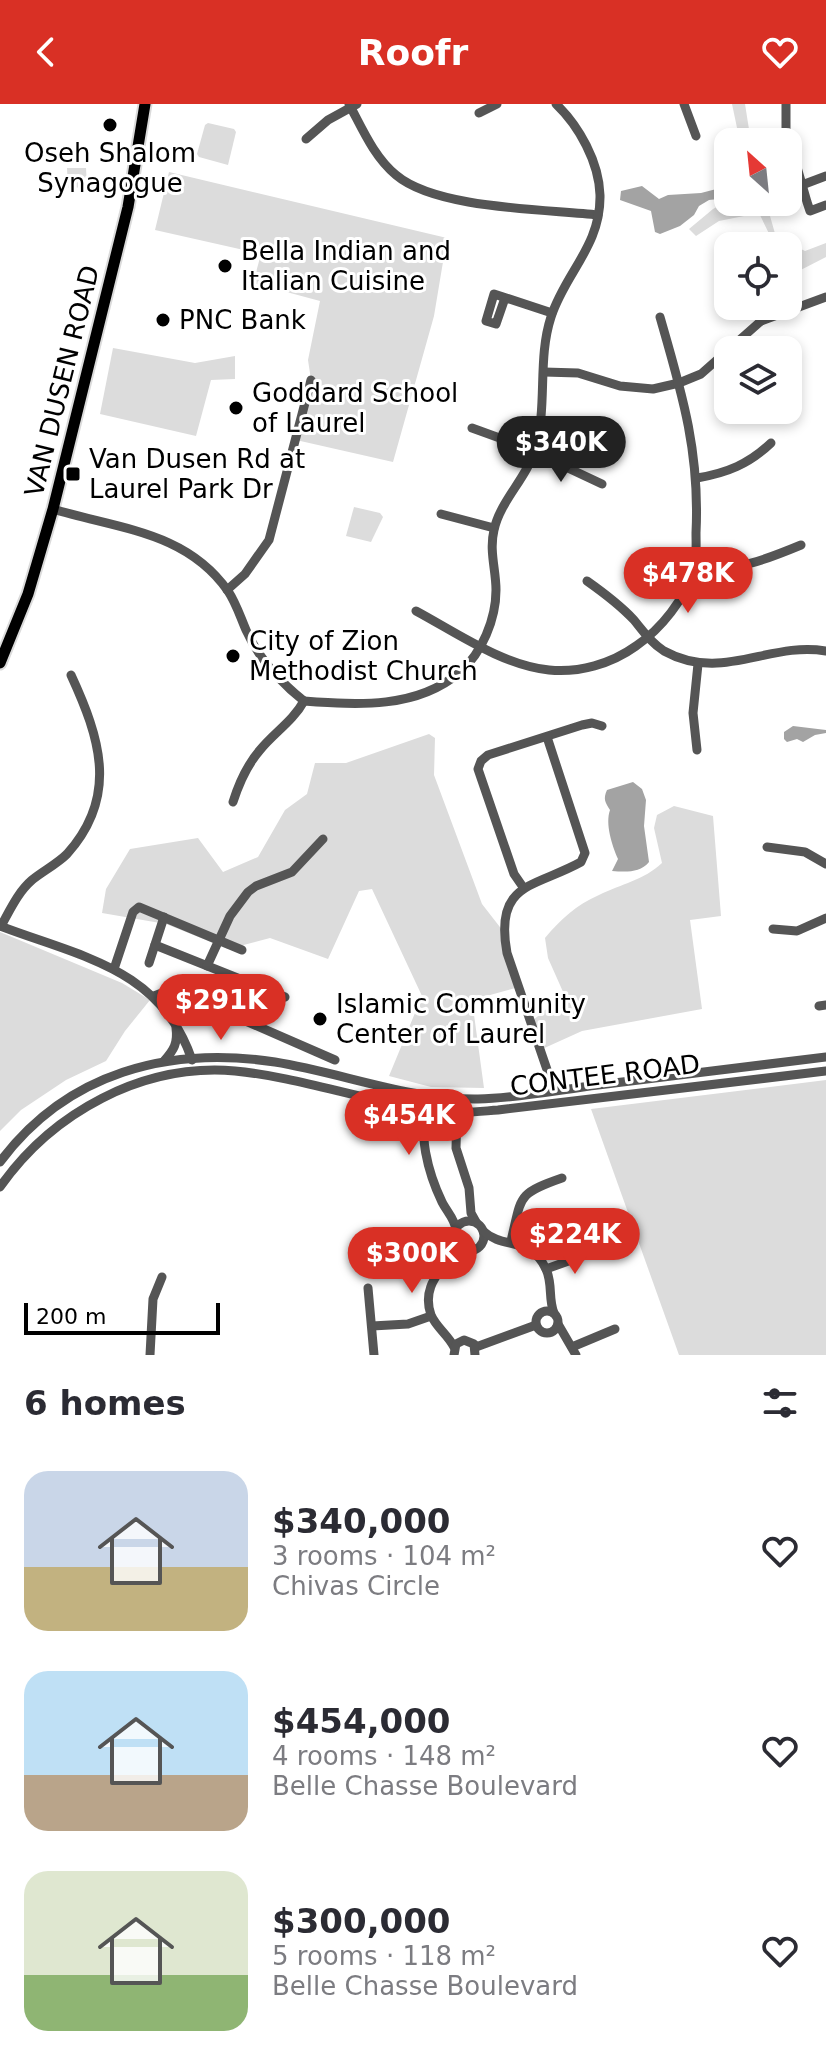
<!DOCTYPE html>
<html lang="en">
<head>
<meta charset="utf-8">
<style>
  :root { --surface:#fff; --page:#f2f2f3; --text:#2b2b33; --muted:#7c7c81; --accent:#d93025 }
  body { margin:0; font-family:"DejaVu Sans",sans-serif; background:var(--page); color:var(--text); height:100vh; display:flex; flex-direction:column; font-size:30px; white-space:nowrap }
  * { box-sizing:border-box; margin:0 }
  p { font-size:26px; color:var(--muted) }
  .icon { flex:none; width:44px; height:44px; fill:none; stroke:currentColor; stroke-width:2; stroke-linecap:round; stroke-linejoin:round }
  .map { position:relative; height:1251px; overflow:hidden }
  .drawer { display:flex; flex-direction:column; background:var(--surface); flex:1 }
  .drawer>* { flex:none }
  .needle { width:52px; rotate:333deg }
  .controls { position:absolute; left:714px; top:24px; display:grid; gap:16px }
  .controls a { display:grid; place-items:center; width:88px; height:88px; border-radius:16px; background:var(--surface); box-shadow:0 4px 12px #0003; font-size:40px }
  .scale { position:absolute; left:24px; bottom:20px; width:196px; box-sizing:border-box; padding-left:8px; border:4px solid #000; border-top:0; font-size:22px; line-height:28px; white-space:nowrap; color:#000; -webkit-text-stroke:6px #fff; paint-order:stroke }
  .price { position:absolute; translate:-50% -68px; padding:0 18px; border-radius:28px; background:var(--accent); color:#fff; font-size:26px; line-height:52px; filter:drop-shadow(0 2px 4px #0008) }
  .price::after { content:''; position:absolute; left:50%; top:48px; width:24px; height:18px; margin-left:-12px; background:inherit; clip-path:polygon(0 0,100% 0,50% 100%) }
  .price.current { background:#222; color:#fff }
  ul { padding:0; list-style:none }
  li { display:flex; align-items:center; gap:24px; height:200px; padding:0 24px }
  li span { display:grid; place-items:center; flex:none; width:224px; height:160px; border-radius:24px; color:#555 }
  li>.icon { margin-inline-start:auto }
  span .icon { width:96px; height:96px; fill:#fffc; stroke-width:1 }
  li b { font-size:34px }
  h2 { display:flex; justify-content:space-between; align-items:center; height:96px; padding:0 24px; font-size:34px }
  header { display:flex; justify-content:space-between; align-items:center; height:104px; padding:0 24px; background:var(--accent); color:#fff; font-size:36px; font-weight:600 }
  .map>svg:first-child { display:block }
  .green { fill:#dcdcdc }
  .water { fill:#a3a3a3 }
  .lines { fill:none; stroke-linecap:round; stroke-linejoin:round }
  .major-casing { stroke:#dbdbdb; stroke-width:15 }
  .minor { stroke:#555; stroke-width:9 }
  .major { stroke:#000; stroke-width:11 }
  .poi-dot { fill:#000; stroke:#fff; stroke-width:3 }
  .labels { text-anchor:middle; dominant-baseline:central; stroke-width:6; stroke-linejoin:round; paint-order:stroke }
  .poi-label { font-size:26px; fill:#000; stroke:#fff; text-anchor:start }
  .street-label { font-size:26px; fill:#000; stroke:#fff }
</style>
</head>
<body>
<header><svg class="icon" aria-label="back" viewBox="0 0 24 24"><path d="M15 5l-7 7 7 7"/></svg>Roofr<svg class="icon" aria-label="heart" viewBox="0 0 24 24"><path d="M12 20l-8-8c-3-5 5-10 8-4 3-6 11-1 8 4z"/></svg></header>
<div class="map">
<svg width="826" height="1251" viewBox="0 0 826 1251">
  <rect width="100%" height="100%" fill="#fff"/>
  <g class="green">
    <polygon points="732,0 745,0 751,38 740,38"/>
    <polygon points="208,19 234,25 236,28 228,61 199,53 197,50 205,21"/>
    <polygon points="67,64 86,64 87,83 68,84"/>
    <polygon points="169,68 447,134 434,212 393,358 296,336 311,276 308,256 320,197 253,179 261,150 155,126"/>
    <polygon points="728,97 766,98 776,133 805,147 826,139 826,153 789,172 788,142 775,142 759,109 719,117 696,132 689,125 713,105"/>
    <polygon points="113,244 195,259 235,252 235,275 211,276 196,332 100,310"/>
    <polygon points="354,403 380,409 383,413 371,438 346,432"/>
    <polygon points="429,630 435,634 434,671 482,800 503,827 519,883 472,896 484,984 431,983 389,972 422,892 372,785 359,787 328,855 270,834 228,845 166,820 102,809 106,785 130,745 198,734 223,768 258,753 285,706 307,690 315,659 346,659"/>
    <path d="M674,702L713,712L721,812L690,816L702,905L582,927L540,946L531,918L564,890L548,854L545,834C561,815 576,801 599,791C621,780 644,776 662,759L654,724L657,711Z"/>
    <polygon points="0,828 122,879 150,896 125,927 106,957 66,976 21,1006 0,1027"/>
    <polygon points="826,976 826,1251 679,1251 591,1005"/>
  </g>
  <g class="water">
    <polygon points="642,82 659,95 668,91 701,89 728,82 728,94 709,96 699,102 694,111 680,122 660,130 655,128 651,107 620,96 621,87"/>
    <polygon points="793,622 826,626 826,629 815,631 803,638 797,635 787,638 784,635 784,628"/>
    <path d="M633,678L642,685L646,696L644,722L649,758C640,769 626,768 612,767L618,755C612,741 605,720 610,706C605,698 603,695 607,686Z"/>
  </g>
  <g class="lines">
    <g class="major-casing">
      <polyline id="major" points="0,559 28,490 53,405 128,103 145,0"/>
    </g>
    <g class="minor">
      <path d="M349,0C362,24 374,53 396,71C436,105 544,105 598,111"/>
      <polyline points="684,0 696,32"/>
      <polyline points="786,0 786,25 807,98 810,107 826,101"/>
      <polyline points="479,9 497,0"/>
      <polyline points="306,35 328,16 357,0"/>
      <polyline points="802,81 826,72"/>
      <polyline points="505,194 496,220 486,217 494,190 552,209"/>
      <polyline points="753,202 761,217"/>
      <polyline points="544,268 578,269 620,282 653,285 679,279 701,270 761,217 826,193"/>
      <polyline points="472,324 519,341 602,380"/>
      <path d="M697,374C727,369 749,360 771,339"/>
      <path d="M53,405C118,425 186,427 228,487C236,499 240,512 246,526C259,555 279,577 304,597"/>
      <polyline points="441,410 494,424"/>
      <path d="M695,464C739,466 760,458 801,441"/>
      <path d="M587,477C604,489 620,501 634,516C643,527 651,539 664,547C722,579 769,537 826,547"/>
      <polyline points="227,486 245,470 269,436 311,276"/>
      <path d="M416,507C457,529 502,561 549,566C579,569 611,560 636,542C661,525 685,495 694,465C697,455 696,440 696,429C700,348 682,289 660,213"/>
      <path d="M304,597C358,601 417,605 460,568C482,549 496,515 496,486C496,466 489,447 494,426C500,397 527,374 535,345C548,302 537,256 551,213C565,169 601,142 600,91C599,58 579,22 556,0"/>
      <path d="M547,633L585,749L581,758C534,784 494,778 507,849L554,986"/>
      <polyline points="697,646 693,609 698,560"/>
      <path d="M233,698C239,679 247,661 260,646C275,628 293,617 304,597"/>
      <polyline points="767,743 805,748 826,760"/>
      <polyline points="523,783 514,770 478,665 481,657 488,651 582,621 592,619 602,622"/>
      <path d="M0,822C81,853 161,864 192,956"/>
      <path d="M1,822C10,806 18,788 32,776C43,767 57,760 67,750C119,692 100,634 71,571"/>
      <polyline points="773,825 797,827 826,814"/>
      <polyline points="155,841 285,893"/>
      <polyline points="149,859 164,813"/>
      <polyline points="207,862 230,812 248,788 256,782 292,768 323,735"/>
      <polyline points="114,865 133,808 139,803 242,846"/>
      <polyline points="154,892 167,887 179,888 335,956"/>
      <polyline points="819,902 826,901"/>
      <path d="M164,957C174,946 178,939 176,924"/>
      <path d="M434,1001C412,1021 431,1075 442,1098C447,1108 455,1115 456,1126"/>
      <polyline points="453,1004 457,1008 456,1044 469,1084 471,1109 476,1118"/>
      <path d="M0,1058C67,968 169,942 275,958C343,969 409,996 478,995C518,994 558,986 598,981C674,972 750,962 826,953"/>
      <path d="M0,1083C52,1009 142,959 235,967C309,974 381,1004 456,1008C470,1009 484,1007 498,1006L826,967"/>
      <circle cx="469" cy="1132" r="15"/>
      <path d="M483,1127C504,1146 530,1132 546,1165C553,1180 548,1195 554,1209"/>
      <path d="M511,1137C522,1092 516,1090 562,1074"/>
      <polyline points="546,1165 591,1149"/>
      <polyline points="368,1184 374,1251"/>
      <circle cx="547" cy="1218" r="11"/>
      <polyline points="558,1220 576,1251"/>
      <polyline points="372,1222 408,1220 431,1212"/>
      <path d="M454,1243C448,1231 436,1223 431,1211C420,1179 446,1164 457,1140"/>
      <polyline points="476,1243 536,1221"/>
      <polyline points="572,1243 615,1225"/>
      <polyline points="150,1251 153,1195 162,1173"/>
      <polyline points="454,1251 456,1240 464,1236 474,1240 475,1251"/>
    </g>
    <use href="#major" class="major"/>
  </g>
  <g class="poi-dot">
    <circle cx="110" cy="21" r="8"/>
    <circle cx="225" cy="162" r="8"/>
    <circle cx="163" cy="216" r="8"/>
    <circle cx="236" cy="304" r="8"/>
    <rect x="65" y="362" width="16" height="16" rx="4"/>
    <circle cx="233" cy="552" r="8"/>
    <circle cx="320" cy="915" r="8"/>
  </g>
  <g class="labels">
    <g class="poi-label">
      <text x="110" y="49" text-anchor="middle">Oseh Shalom<tspan x="110" dy="30">Synagogue</tspan></text>
      <text x="241" y="147">Bella Indian and<tspan x="241" dy="30">Italian Cuisine</tspan></text>
      <text x="179" y="216">PNC Bank</text>
      <text x="252" y="289">Goddard School<tspan x="252" dy="30">of Laurel</tspan></text>
      <text x="89" y="355">Van Dusen Rd at<tspan x="89" dy="30">Laurel Park Dr</tspan></text>
      <text x="249" y="537">City of Zion<tspan x="249" dy="30">Methodist Church</tspan></text>
      <text x="336" y="900">Islamic Community<tspan x="336" dy="30">Center of Laurel</tspan></text>
    </g>
    <g class="street-label">
      <text transform="translate(62 277) rotate(-76)">VAN DUSEN ROAD</text>
      <text transform="translate(605 971) rotate(-7)">CONTEE ROAD</text>
    </g>
  </g>
</svg>
<div class="controls">
<a><svg class="needle" viewBox="-14 -14 28 28"><path d="M0-13l5 13h-10z" fill="#e53935"/><path d="M0 13l5-13h-10z" fill="#7c7c81"/></svg></a>
<a><svg class="icon" aria-label="locate" viewBox="0 0 24 24"><circle cx="12" cy="12" r="6"/><path d="M12 2v4M12 18v4M2 12h4M18 12h4"/></svg></a>
<a><svg class="icon" aria-label="layers" viewBox="0 0 24 24"><path d="M12 4l9 5-9 5-9-5zM3 14l9 5 9-5"/></svg></a>
</div>
<div class="scale">200 m</div>
<b class="price current" style="left:561px;top:380px">$340K</b>
<b class="price" style="left:688px;top:511px">$478K</b>
<b class="price" style="left:221px;top:938px">$291K</b>
<b class="price" style="left:409px;top:1053px">$454K</b>
<b class="price" style="left:575px;top:1172px">$224K</b>
<b class="price" style="left:412px;top:1191px">$300K</b>
</div>
<section class="drawer">
<h2>6 homes<svg class="icon" aria-label="filters" viewBox="0 0 24 24"><path d="M4 7h16M4 17h16"/><circle cx="9" cy="7" r="2"/><circle cx="15" cy="17" r="2"/></svg></h2>
<ul>
<li><span style="background:linear-gradient(#c9d6e8 60%,#c2b280 0)"><svg class="icon" aria-label="home" viewBox="0 0 24 24"><path d="M3 11l9-7 9 7M6 9v11h12V9"/></svg></span><div><b>$340,000</b><p>3 rooms · 104 m²</p><p>Chivas Circle</p></div><svg class="icon" aria-label="heart" viewBox="0 0 24 24"><path d="M12 20l-8-8c-3-5 5-10 8-4 3-6 11-1 8 4z"/></svg></li>
<li><span style="background:linear-gradient(#bfe0f5 65%,#b9a48a 0)"><svg class="icon" aria-label="home" viewBox="0 0 24 24"><path d="M3 11l9-7 9 7M6 9v11h12V9"/></svg></span><div><b>$454,000</b><p>4 rooms · 148 m²</p><p>Belle Chasse Boulevard</p></div><svg class="icon" aria-label="heart" viewBox="0 0 24 24"><path d="M12 20l-8-8c-3-5 5-10 8-4 3-6 11-1 8 4z"/></svg></li>
<li><span style="background:linear-gradient(#dfe7d0 65%,#8fb573 0)"><svg class="icon" aria-label="home" viewBox="0 0 24 24"><path d="M3 11l9-7 9 7M6 9v11h12V9"/></svg></span><div><b>$300,000</b><p>5 rooms · 118 m²</p><p>Belle Chasse Boulevard</p></div><svg class="icon" aria-label="heart" viewBox="0 0 24 24"><path d="M12 20l-8-8c-3-5 5-10 8-4 3-6 11-1 8 4z"/></svg></li>
</ul>
</section>
</body>
</html>
